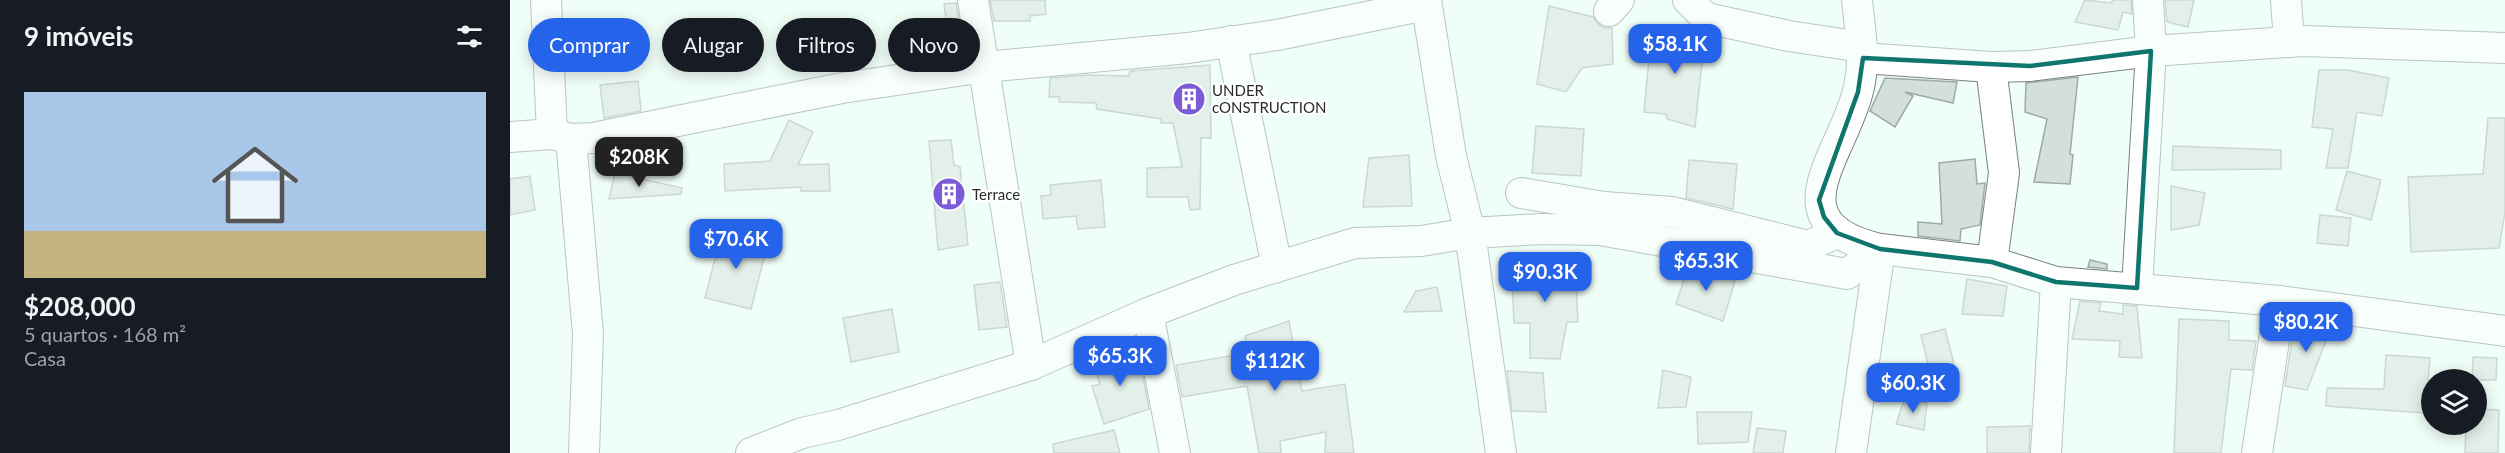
<!DOCTYPE html>
<html lang="pt">
<head>
<meta charset="utf-8">
<style>
  :root { --surface:#171b24; --page:#242831; --text:#f1f3f6; --muted:#9ea1a6; --line:#363941; --accent:#2563eb }
  body { margin:0; font-family:Lato,sans-serif; background:var(--page); color:var(--text); height:100vh; display:flex; flex-direction:column; font-size:22px; white-space:nowrap }
  * { box-sizing:border-box; margin:0 }
  p { font-size:20px; color:var(--muted) }
  .icon { flex:none; width:33px; height:33px; fill:none; stroke:currentColor; stroke-width:2; stroke-linecap:round; stroke-linejoin:round }
  .map { position:relative; flex:1; overflow:hidden }
  .sheet { display:flex; flex-direction:column; background:var(--surface); width:510px }
  .sheet>* { flex:none }
  .guide { position:absolute; left:18px; top:18px; width:570px; height:54px; display:flex; gap:12px }
  .buttons { position:absolute; left:1911px; top:369px; display:grid; gap:12px }
  .buttons a { display:grid; place-items:center; width:66px; height:66px; border-radius:50%; background:var(--surface); box-shadow:0 3px 15px #0003; font-size:30px }
  .price { position:absolute; translate:-50% -51px; padding:0 14px; border-radius:12px; background:var(--accent); color:#fff; font-size:20px; line-height:39px; filter:drop-shadow(0 2px 3px #0008) }
  .price::after { content:''; position:absolute; left:50%; top:36px; width:18px; height:14px; margin-left:-9px; background:inherit; clip-path:polygon(0 0,100% 0,50% 100%) }
  .price.active { background:#222; color:#fff }
  ul { padding:0; list-style:none }
  li { display:grid; align-content:center; gap:12px; height:318px; padding:0 24px }
  li+li { border-top:2px solid var(--line) }
  li span { display:grid; place-items:center; height:186px; border-radius:0px; color:#555 }
  li>.icon { margin-inline-start:auto }
  span .icon { width:108px; height:108px; fill:#fffc; stroke-width:1 }
  li b { font-size:26px }
  h2 { display:flex; justify-content:space-between; align-items:center; height:72px; padding:0 24px; font-size:26px }
  .chip { padding:0 21px; border-radius:27px; background:var(--surface); box-shadow:0 3px 15px #0003; font-size:21px; line-height:54px }
  .chip.active { background:var(--accent); color:#fff }
  main { display:flex; flex:1; min-height:0 }
  .map>svg:first-child { display:block }
  .building { fill:#d3e0da; stroke:#9eaaa4; stroke-width:1.5 }
  .lines { fill:none; stroke-linecap:round; stroke-linejoin:round }
  .minor-casing { stroke:#77837d; stroke-width:32 }
  .minor { stroke:#fff; stroke-width:30 }
  .marked { fill:none; stroke:#0f766e; stroke-width:4.5; stroke-linejoin:round }
  .labels { text-anchor:middle; dominant-baseline:central; stroke-width:4.5; stroke-linejoin:round; paint-order:stroke }
  .poi-label { font-size:15px; fill:#272c2a; stroke:#fff; text-anchor:start }
</style>
</head>
<body>
<main>
<section class="sheet">
<h2>9 imóveis<svg class="icon" aria-label="filters" viewBox="0 0 24 24"><path d="M4 7h16M4 17h16"/><circle cx="9" cy="7" r="2"/><circle cx="15" cy="17" r="2"/></svg></h2>
<ul>
<li><span style="background:linear-gradient(#a9c7e8 75%,#c2b280 0)"><svg class="icon" aria-label="home" viewBox="0 0 24 24"><path d="M3 11l9-7 9 7M6 9v11h12V9"/></svg></span><div><b>$208,000</b><p>5 quartos · 168 m²</p><p>Casa</p></div></li>
</ul>
</section>
<div class="map">
<svg width="1995" height="453" viewBox="0 0 1995 453">
  <rect width="100%" height="100%" fill="#f0fef8"/>
  <g class="building">
    <polygon points="480,0 535,0 536,14 520,16 520,21 484,21"/>
    <polygon points="1575,0 1602,3 1602,0 1621,0 1622,14 1613,12 1608,30 1565,22"/>
    <polygon points="1655,0 1684,0 1678,27 1657,22"/>
    <polygon points="446,3 450,26 437,27 434,4"/>
    <polygon points="1039,6 1083,17 1088,24 1095,28 1102,28 1103,64 1072,68 1056,92 1027,84"/>
    <polygon points="1142,27 1195,35 1185,127 1157,119 1156,114 1134,112"/>
    <polygon points="700,65 701,138 691,138 690,209 680,210 678,197 637,197 637,168 672,167 663,123 651,123 651,119 587,109 586,103 549,102 549,97 539,97 540,78 577,75 619,76 620,71"/>
    <polygon points="1809,70 1838,70 1879,78 1872,116 1847,112 1838,168 1816,168 1823,129 1802,127"/>
    <polygon points="1568,77 1560,154 1563,155 1560,184 1524,182 1537,119 1515,112 1516,83"/>
    <polygon points="1375,78 1447,82 1443,103 1395,92 1403,96 1385,127 1360,111"/>
    <polygon points="128,81 131,111 94,118 90,85"/>
    <polygon points="1978,118 1995,118 1995,212 1989,248 1901,252 1898,177 1973,174"/>
    <polygon points="279,120 303,132 288,165 319,164 320,191 291,191 291,187 215,191 214,164 260,161"/>
    <polygon points="1026,126 1074,129 1071,176 1022,173"/>
    <polygon points="441,140 444,165 450,167 458,245 428,250 419,141"/>
    <polygon points="1663,146 1771,150 1771,169 1662,170"/>
    <polygon points="899,155 902,206 853,207 859,158"/>
    <polygon points="1465,159 1467,184 1475,183 1470,225 1451,229 1450,241 1408,236 1408,222 1432,224 1429,163"/>
    <polygon points="1179,160 1227,164 1223,209 1176,198"/>
    <polygon points="1837,171 1871,180 1861,220 1826,210"/>
    <polygon points="105,173 172,188 171,194 99,199"/>
    <polygon points="20,176 25,210 0,215 0,179"/>
    <polygon points="591,180 595,227 568,229 566,216 533,219 531,196 541,195 540,185"/>
    <polygon points="1661,186 1695,193 1689,225 1661,230"/>
    <polygon points="1810,215 1841,218 1838,246 1807,243"/>
    <polygon points="212,231 258,242 241,309 195,298"/>
    <polygon points="1580,260 1597,264 1597,269 1578,267"/>
    <polygon points="1001,261 1065,262 1068,322 1057,322 1050,359 1020,358 1020,323 1004,323"/>
    <polygon points="1179,263 1225,281 1213,321 1166,304"/>
    <polygon points="1457,279 1497,286 1493,316 1452,314"/>
    <polygon points="490,282 497,327 469,330 464,285"/>
    <polygon points="927,287 932,311 894,312 906,291"/>
    <polygon points="1570,301 1591,303 1589,311 1613,314 1613,305 1627,306 1632,358 1609,357 1610,341 1562,339"/>
    <polygon points="382,309 389,352 341,362 333,318"/>
    <polygon points="1669,319 1719,321 1719,340 1746,341 1742,370 1721,369 1711,453 1664,453"/>
    <polygon points="1785,320 1822,325 1797,390 1775,386"/>
    <polygon points="779,321 792,391 835,384 844,453 815,453 816,432 770,441 771,453 749,453 737,386 672,397 666,365 738,353 735,336"/>
    <polygon points="1435,329 1444,364 1420,373 1411,335"/>
    <polygon points="628,350 639,409 594,424 582,386 590,384 583,364"/>
    <polygon points="1876,355 1920,358 1915,413 1816,406 1817,388 1874,389"/>
    <polygon points="1963,357 1987,358 1986,380 1962,380"/>
    <polygon points="1153,370 1181,377 1176,407 1148,408"/>
    <polygon points="997,371 1033,373 1036,412 1002,411"/>
    <polygon points="1395,398 1417,403 1414,430 1386,424"/>
    <polygon points="1966,409 1989,410 1988,453 1955,453 1956,424 1966,424"/>
    <polygon points="1187,412 1242,412 1238,442 1188,444"/>
    <polygon points="1520,426 1519,453 1477,453 1477,427"/>
    <polygon points="1247,428 1276,431 1273,453 1243,453"/>
    <polygon points="604,430 610,453 544,453 543,444"/>
  </g>
  <g class="lines">
    <g class="minor-casing">
      <g id="minor">
        <polyline points="36,0 42,134"/>
        <polyline points="463,0 521,365"/>
        <polyline points="916,0 941,156 960,233 991,453"/>
        <polyline points="1178,0 1196,18 1279,36 1352,47"/>
        <polyline points="1776,0 1779,42"/>
        <polyline points="1099,11 1109,0"/>
        <polyline points="721,41 767,267"/>
        <polyline points="1353,58 1481,67 1520,66 1641,51 1794,41 1995,48"/>
        <polyline points="1481,67 1494,173 1482,262"/>
        <polyline points="0,137 42,134 61,139 83,138 332,88 475,67 678,48 767,35 916,5"/>
        <polyline points="61,139 78,334 74,453"/>
        <polyline points="1011,193 1094,207 1162,212 1298,246 1327,233"/>
        <polyline points="1627,288 1641,51 1638,0"/>
        <polyline points="638,313 665,453"/>
        <polyline points="241,453 292,433 328,425 521,365 638,313 724,280 845,243 911,241 960,233 1032,229 1090,230 1337,274 1370,249 1482,262 1546,282 1770,301 1995,331"/>
        <path d="M1341,453L1370,249C1261,224 1332,156 1348,91C1356,61 1350,30 1347,0"/>
        <polyline points="1536,453 1546,282"/>
        <polyline points="1747,453 1770,301"/>
      </g>
    </g>
    <use href="#minor" class="minor"/>
  </g>
  <path d="M0 0H1995V453H0ZM1641,51L1627,288L1546,282L1482,262L1370,249L1327,233L1314,217L1309,200L1348,92L1353,58L1520,66Z" fill="#f0fef8" fill-opacity=".55" fill-rule="evenodd"/>
  <path class="marked" d="M1641,51L1627,288L1546,282L1482,262L1370,249L1327,233L1314,217L1309,200L1348,92L1353,58L1520,66Z"/>
  <defs>
    <g id="building-disc" transform="scale(1.725)"><circle r="9.5" fill="#7b5cd6" stroke="#fff"/><path d="M-4-6H4V6H1V3H-1V6H-4ZM-2.5-4.3h1.7v1.8h-1.7ZM.8-4.3h1.7v1.8H.8ZM-2.5-1h1.7V.8h-1.7ZM.8-1h1.7V.8H.8Z" fill="#fff"/></g>
  </defs>
  <g fill-rule="evenodd">
    <use href="#building-disc" x="679" y="99"/>
    <use href="#building-disc" x="439" y="194"/>
  </g>
  <g class="labels">
    <g class="poi-label">
      <text x="702" y="90">UNDER<tspan x="702" dy="17">cONSTRUCTION</tspan></text>
      <text x="462" y="194">Terrace</text>
    </g>
  </g>
</svg>
<div class="buttons">
<a><svg class="icon" aria-label="layers" viewBox="0 0 24 24"><path d="M12 4l9 5-9 5-9-5zM3 14l9 5 9-5"/></svg></a>
</div>
<b class="price" style="left:1165px;top:75px">$58.1K</b>
<b class="price active" style="left:129px;top:188px">$208K</b>
<b class="price" style="left:226px;top:270px">$70.6K</b>
<b class="price" style="left:1196px;top:292px">$65.3K</b>
<b class="price" style="left:1035px;top:303px">$90.3K</b>
<b class="price" style="left:1796px;top:353px">$80.2K</b>
<b class="price" style="left:610px;top:387px">$65.3K</b>
<b class="price" style="left:765px;top:392px">$112K</b>
<b class="price" style="left:1403px;top:414px">$60.3K</b>
<div class="guide">
<a class="chip active">Comprar</a>
<a class="chip">Alugar</a>
<a class="chip">Filtros</a>
<a class="chip">Novo</a>
</div>
</div>
</main>
</body>
</html>
